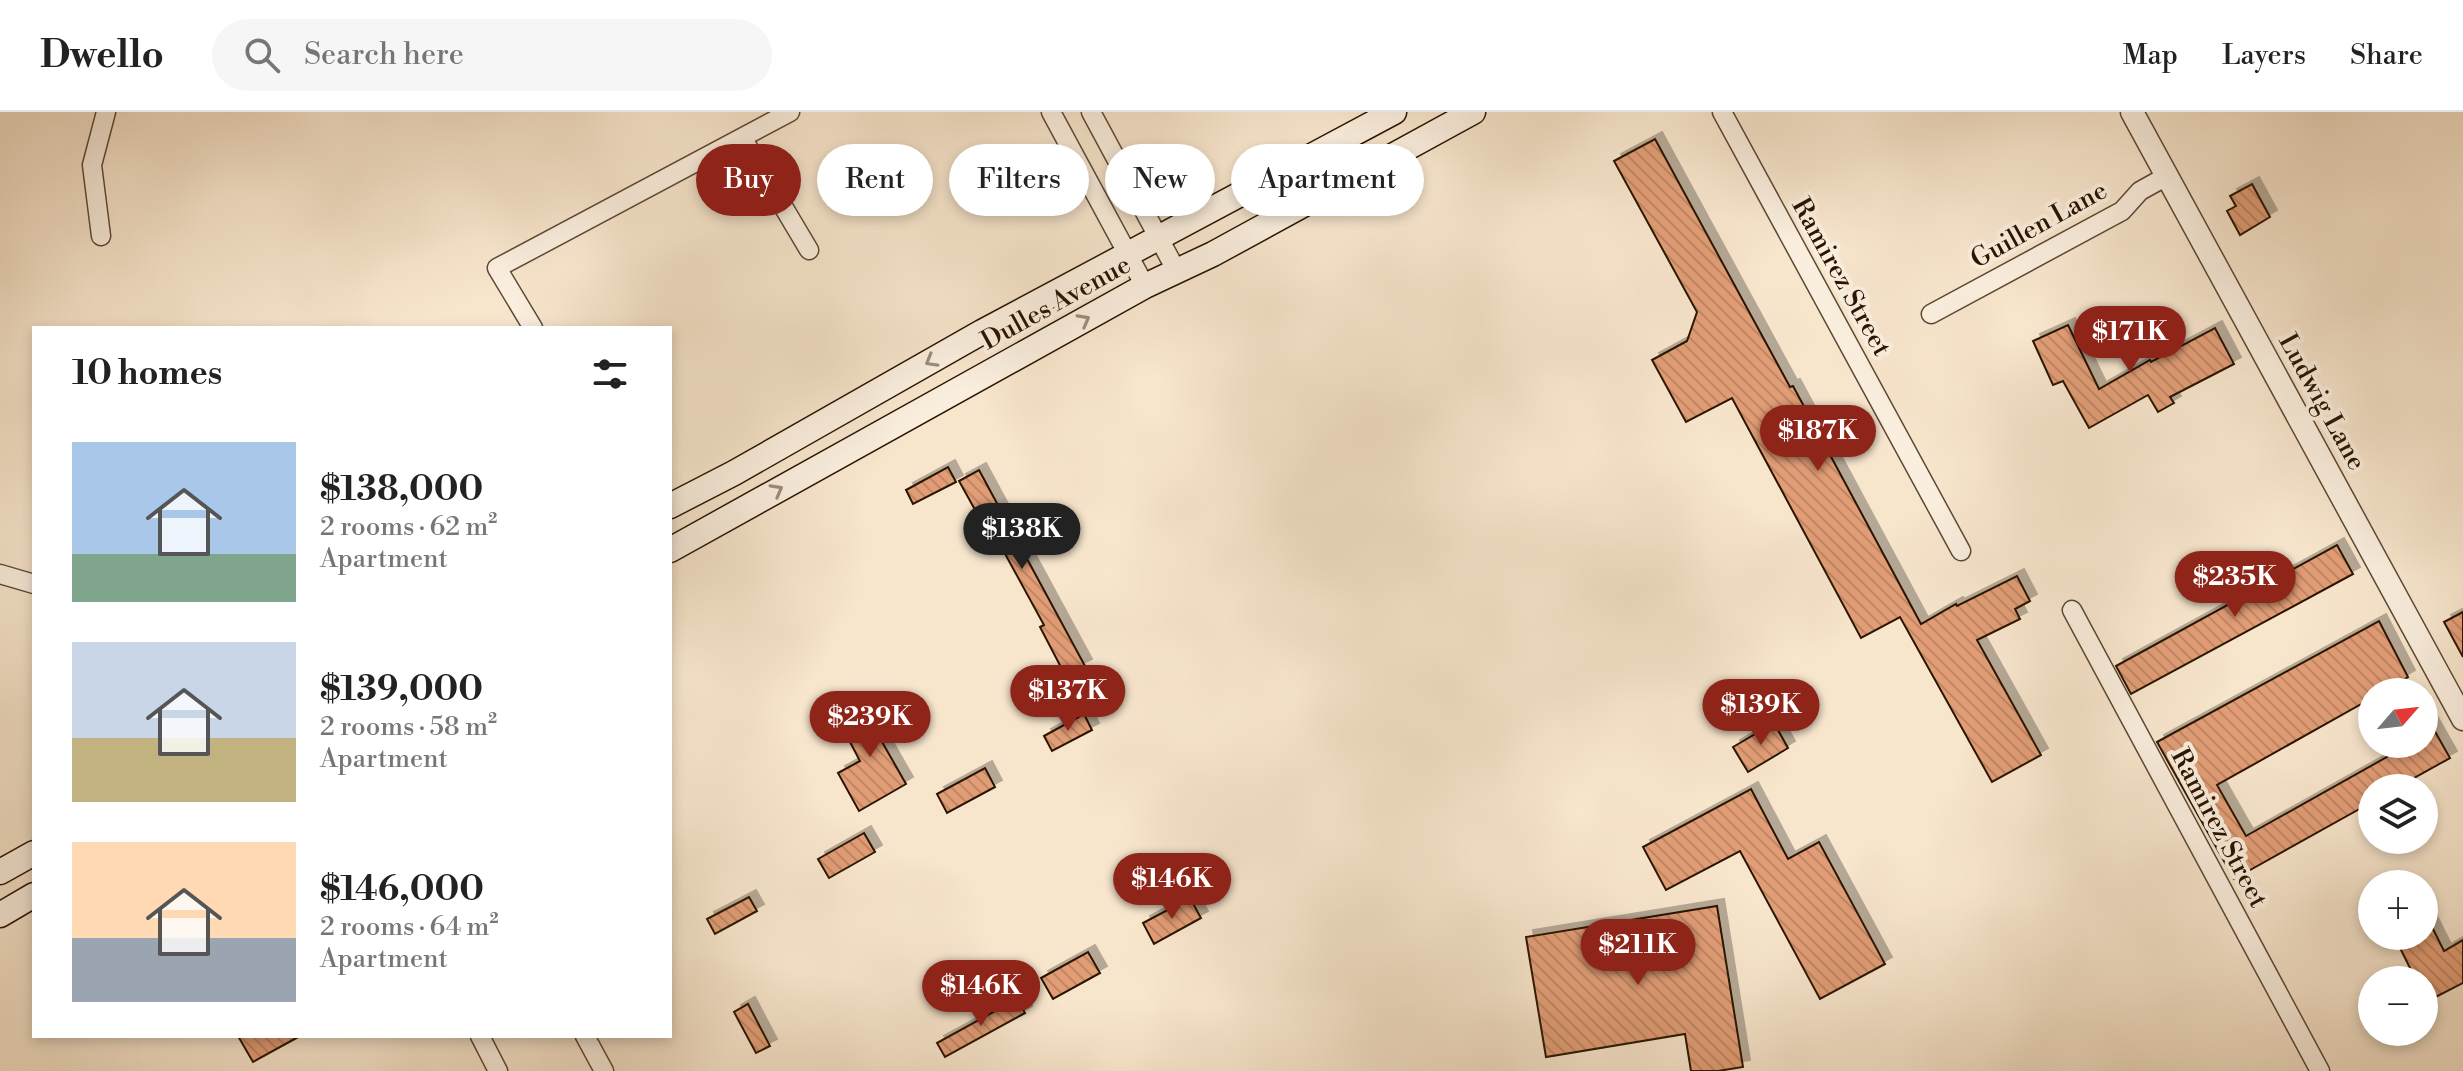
<!DOCTYPE html>
<html lang="en">
<head>
<meta charset="utf-8">
<style>
  :root { --surface:#fff; --page:#f6f6f6; --text:#222; --muted:#767676; --line:#e0e0e0; --accent:#8f2418 }
  body { margin:0; font-family:"Libre Bodoni",serif; background:var(--page); color:var(--text); height:100vh; display:flex; flex-direction:column; font-size:30px; white-space:nowrap }
  * { box-sizing:border-box; margin:0 }
  p { font-size:26px; color:var(--muted) }
  .icon { flex:none; width:44px; height:44px; fill:none; stroke:currentColor; stroke-width:2; stroke-linecap:round; stroke-linejoin:round }
  .map { position:relative; flex:1; overflow:hidden }
  .drawer { position:absolute; left:32px; top:214px; width:640px; height:712px; display:flex; flex-direction:column; background:var(--surface); border-radius:0px; box-shadow:0 4px 12px #0003 }
  .drawer>* { flex:none }
  .hud { position:absolute; left:696px; top:32px; width:760px; height:72px; display:flex; gap:16px }
  .needle { width:52px; rotate:62deg }
  .fabs { position:absolute; left:2358px; top:566px; display:grid; gap:16px }
  .fabs a { display:grid; place-items:center; width:80px; height:80px; border-radius:50%; background:var(--surface); box-shadow:0 4px 12px #0003; font-size:40px }
  .price { position:absolute; translate:-50% -68px; padding:0 18px; border-radius:28px; background:var(--accent); color:#fff; font-size:26px; line-height:52px; filter:drop-shadow(0 2px 4px #0008) }
  .price::after { content:''; position:absolute; left:50%; top:48px; width:24px; height:18px; margin-left:-12px; background:inherit; clip-path:polygon(0 0,100% 0,50% 100%) }
  .price.current { background:#222; color:#fff }
  ul { padding:0; list-style:none }
  li { display:flex; align-items:center; gap:24px; height:200px; padding:0 40px }
  li span { display:grid; place-items:center; flex:none; width:224px; height:160px; border-radius:0px; color:#555 }
  li>.icon { margin-inline-start:auto }
  span .icon { width:96px; height:96px; fill:#fffc; stroke-width:1 }
  li b { font-size:34px }
  h2 { display:flex; justify-content:space-between; align-items:center; height:96px; padding:0 40px; font-size:34px }
  .tag { padding:0 28px; border-radius:36px; background:var(--surface); box-shadow:0 4px 12px #0003; font-size:28px; line-height:72px }
  .tag.current { background:var(--accent); color:#fff }
  header { display:flex; align-items:center; gap:48px; box-sizing:border-box; height:112px; padding:0 40px; background:var(--surface); border-bottom:2px solid var(--line) }
  header strong { font-size:38px }
  nav { display:flex; gap:44px; margin-inline-start:auto; font-size:28px }
  .search { width:560px; height:72px; background:var(--page); display:flex; align-items:center; gap:20px; box-sizing:border-box; padding:0 28px; border-radius:44px; color:var(--muted); font-size:30px }
  .map>svg:first-child { display:block }
  .building { fill:url(#building-back-hatch); stroke:#2a1400; stroke-width:2; filter:url(#shadow) }
  .lines { fill:none; stroke-linecap:round; stroke-linejoin:round }
  .minor-casing { stroke:#5d4833; stroke-width:21 }
  .tertiary-casing { stroke:#5d4833; stroke-width:25 }
  .secondary-casing { stroke:#2a1400; stroke-width:27 }
  .minor { stroke:#faeede; stroke-width:18 }
  .tertiary { stroke:#faeede; stroke-width:22 }
  .secondary { stroke:#faeede; stroke-width:24 }
  .oneway { stroke:#9c8c7a }
  .labels { text-anchor:middle; dominant-baseline:central; stroke-width:8; stroke-linejoin:round; paint-order:stroke }
  .street-label { font-size:26px; fill:#2a1400; stroke:#faeede }
</style>
</head>
<body>
<header>
<strong>Dwello</strong>
<div class="search"><svg class="icon" aria-label="search" viewBox="0 0 24 24"><circle cx="10" cy="10" r="6"/><path d="M15 15l6 6"/></svg>Search here</div>
<nav><a>Map</a><a>Layers</a><a>Share</a></nav>
</header>
<div class="map">
<svg width="2463" height="959" viewBox="0 0 2463 959">
  <defs>
    <pattern id="building-back-hatch" width="6" height="6" patternUnits="userSpaceOnUse" patternTransform="scale(2)"><rect width="6" height="6" fill="#e19d76"/><path d="M-1 5l2 2M0 0l6 6M5-1l2 2" fill="none" stroke="#c18664"/></pattern>
    <filter id="shadow"><feDropShadow dx="7" dy="-7" stdDeviation="0" flood-color="#0004"/></filter>
  </defs>
  <rect width="100%" height="100%" fill="#f7e5cc"/>
  <filter id="stains"><feTurbulence type="fractalNoise" baseFrequency=".0025" numOctaves="4"/><feColorMatrix values="0 0 0 0 .2 0 0 0 0 .09 0 0 0 0 .02 0 0 0 .5 -.17"/></filter>
  <radialGradient id="worn" r=".72"><stop offset=".6" stop-color="#630" stop-opacity="0"/><stop offset="1" stop-color="#630" stop-opacity=".3"/></radialGradient>
  <g class="building">
    <polygon points="1655,27 1790,275 1793,274 1921,512 1956,492 1957,494 2017,464 2030,489 2015,497 2020,507 1977,528 2041,643 1992,670 1900,505 1861,526 1732,286 1686,310 1652,248 1687,229 1697,200 1614,49"/>
    <polygon points="2252,72 2270,105 2240,123 2227,99 2236,94 2230,84"/>
    <polygon points="2068,213 2099,277 2150,248 2151,250 2215,216 2234,252 2170,285 2174,291 2158,300 2148,283 2089,316 2063,269 2053,273 2033,229"/>
    <polygon points="948,355 956,370 913,392 906,378"/>
    <polygon points="979,358 1085,554 1065,563 1040,515 1044,513 998,429 994,432 959,369"/>
    <polygon points="2337,433 2353,462 2131,582 2116,554"/>
    <polygon points="2463,500 2463,545 2444,510"/>
    <polygon points="2379,509 2408,565 2382,580 2372,580 2372,586 2217,673 2246,724 2410,632 2424,632 2424,600 2450,646 2396,676 2372,676 2372,690 2234,767 2157,630"/>
    <polygon points="884,589 891,604 873,614 906,672 859,699 838,661 860,649 840,611"/>
    <polygon points="1084,602 1092,618 1052,639 1044,624"/>
    <polygon points="1774,611 1788,636 1748,660 1733,635"/>
    <polygon points="985,656 995,675 947,701 937,682"/>
    <polygon points="1751,677 1788,747 1819,730 1885,852 1820,887 1740,739 1666,778 1643,735"/>
    <polygon points="864,721 875,740 829,766 818,747"/>
    <polygon points="749,785 757,799 715,822 707,807"/>
    <polygon points="1190,786 1201,806 1154,832 1143,811"/>
    <polygon points="1717,794 1743,955 1718,959 1691,959 1685,922 1546,945 1526,825"/>
    <polygon points="2424,799 2444,839 2463,828 2463,871 2424,891 2424,868 2416,868 2394,824 2424,824"/>
    <polygon points="1088,840 1100,861 1053,887 1041,866"/>
    <polygon points="1017,887 1025,901 945,945 937,931"/>
    <polygon points="748,892 770,934 756,941 734,900"/>
    <polygon points="238,924 300,924 253,950"/>
  </g>
  <g class="lines">
    <g class="minor-casing">
      <g id="minor">
        <polyline points="1051,0 1145,174"/>
        <polyline points="1091,0 1176,158"/>
        <polyline points="1722,0 1961,439"/>
        <polyline points="743,27 809,138"/>
        <polyline points="101,124 92,53 106,0"/>
        <polyline points="1931,202 2122,99 2140,79 2167,64"/>
        <polyline points="533,216 497,156 790,0"/>
        <polyline points="0,462 34,472"/>
        <polyline points="2072,498 2320,959"/>
        <polyline points="480,924 498,959"/>
        <polyline points="585,924 604,959"/>
      </g>
    </g>
    <g class="tertiary-casing">
      <polyline id="tertiary" points="2132,0 2463,607"/>
    </g>
    <g class="secondary-casing">
      <g id="secondary">
        <polyline points="670,394 734,361 982,220 1394,0"/>
        <polyline points="670,438 1145,174 1213,142 1473,0"/>
        <polyline points="0,760 34,741"/>
        <polyline points="0,803 34,783"/>
      </g>
    </g>
    <use href="#minor" class="minor"/>
    <use href="#tertiary" class="tertiary"/>
    <use href="#secondary" class="secondary"/>
  </g>
  <defs><path id="oneway-chevron" d="M-2-3.5L2.5 0L-2 3.5" fill="none" stroke-width="1.6" stroke-linecap="round" stroke-linejoin="round" transform="scale(2)"/></defs>
  <g class="oneway">
    <use href="#oneway-chevron" transform="translate(1084 208) rotate(-29)"/>
    <use href="#oneway-chevron" transform="translate(931 249) rotate(150)"/>
    <use href="#oneway-chevron" transform="translate(777 378) rotate(-29)"/>
  </g>
  <g class="labels">
    <g class="street-label">
      <text transform="translate(2039 113) rotate(-29)">Guillen Lane</text>
      <text transform="translate(1841 165) rotate(61)">Ramirez Street</text>
      <text transform="translate(1056 191) rotate(-29)">Dulles Avenue</text>
      <text transform="translate(2322 290) rotate(61)">Ludwig Lane</text>
      <text transform="translate(2219 716) rotate(62)">Ramirez Street</text>
    </g>
  </g>
  <rect width="100%" height="100%" filter="url(#stains)"/>
  <rect width="100%" height="100%" fill="url(#worn)"/>
</svg>
<div class="fabs">
<a><svg class="needle" viewBox="-14 -14 28 28"><path d="M0-13l5 13h-10z" fill="#e53935"/><path d="M0 13l5-13h-10z" fill="#767676"/></svg></a>
<a><svg class="icon" aria-label="layers" viewBox="0 0 24 24"><path d="M12 4l9 5-9 5-9-5zM3 14l9 5 9-5"/></svg></a>
<a>+</a>
<a>−</a>
</div>
<b class="price" style="left:2130px;top:262px">$171K</b>
<b class="price" style="left:1818px;top:361px">$187K</b>
<b class="price current" style="left:1022px;top:459px">$138K</b>
<b class="price" style="left:2235px;top:507px">$235K</b>
<b class="price" style="left:1068px;top:621px">$137K</b>
<b class="price" style="left:1761px;top:635px">$139K</b>
<b class="price" style="left:870px;top:647px">$239K</b>
<b class="price" style="left:1172px;top:809px">$146K</b>
<b class="price" style="left:1638px;top:875px">$211K</b>
<b class="price" style="left:981px;top:916px">$146K</b>
<div class="hud">
<a class="tag current">Buy</a>
<a class="tag">Rent</a>
<a class="tag">Filters</a>
<a class="tag">New</a>
<a class="tag">Apartment</a>
</div>
<section class="drawer">
<h2>10 homes<svg class="icon" aria-label="filters" viewBox="0 0 24 24"><path d="M4 7h16M4 17h16"/><circle cx="9" cy="7" r="2"/><circle cx="15" cy="17" r="2"/></svg></h2>
<ul>
<li><span style="background:linear-gradient(#a9c7e8 70%,#7fa58c 0)"><svg class="icon" aria-label="home" viewBox="0 0 24 24"><path d="M3 11l9-7 9 7M6 9v11h12V9"/></svg></span><div><b>$138,000</b><p>2 rooms · 62 m²</p><p>Apartment</p></div></li>
<li><span style="background:linear-gradient(#c9d6e8 60%,#c2b280 0)"><svg class="icon" aria-label="home" viewBox="0 0 24 24"><path d="M3 11l9-7 9 7M6 9v11h12V9"/></svg></span><div><b>$139,000</b><p>2 rooms · 58 m²</p><p>Apartment</p></div></li>
<li><span style="background:linear-gradient(#ffd9b3 60%,#9aa5b1 0)"><svg class="icon" aria-label="home" viewBox="0 0 24 24"><path d="M3 11l9-7 9 7M6 9v11h12V9"/></svg></span><div><b>$146,000</b><p>2 rooms · 64 m²</p><p>Apartment</p></div></li>
</ul>
</section>
</div>
</body>
</html>
